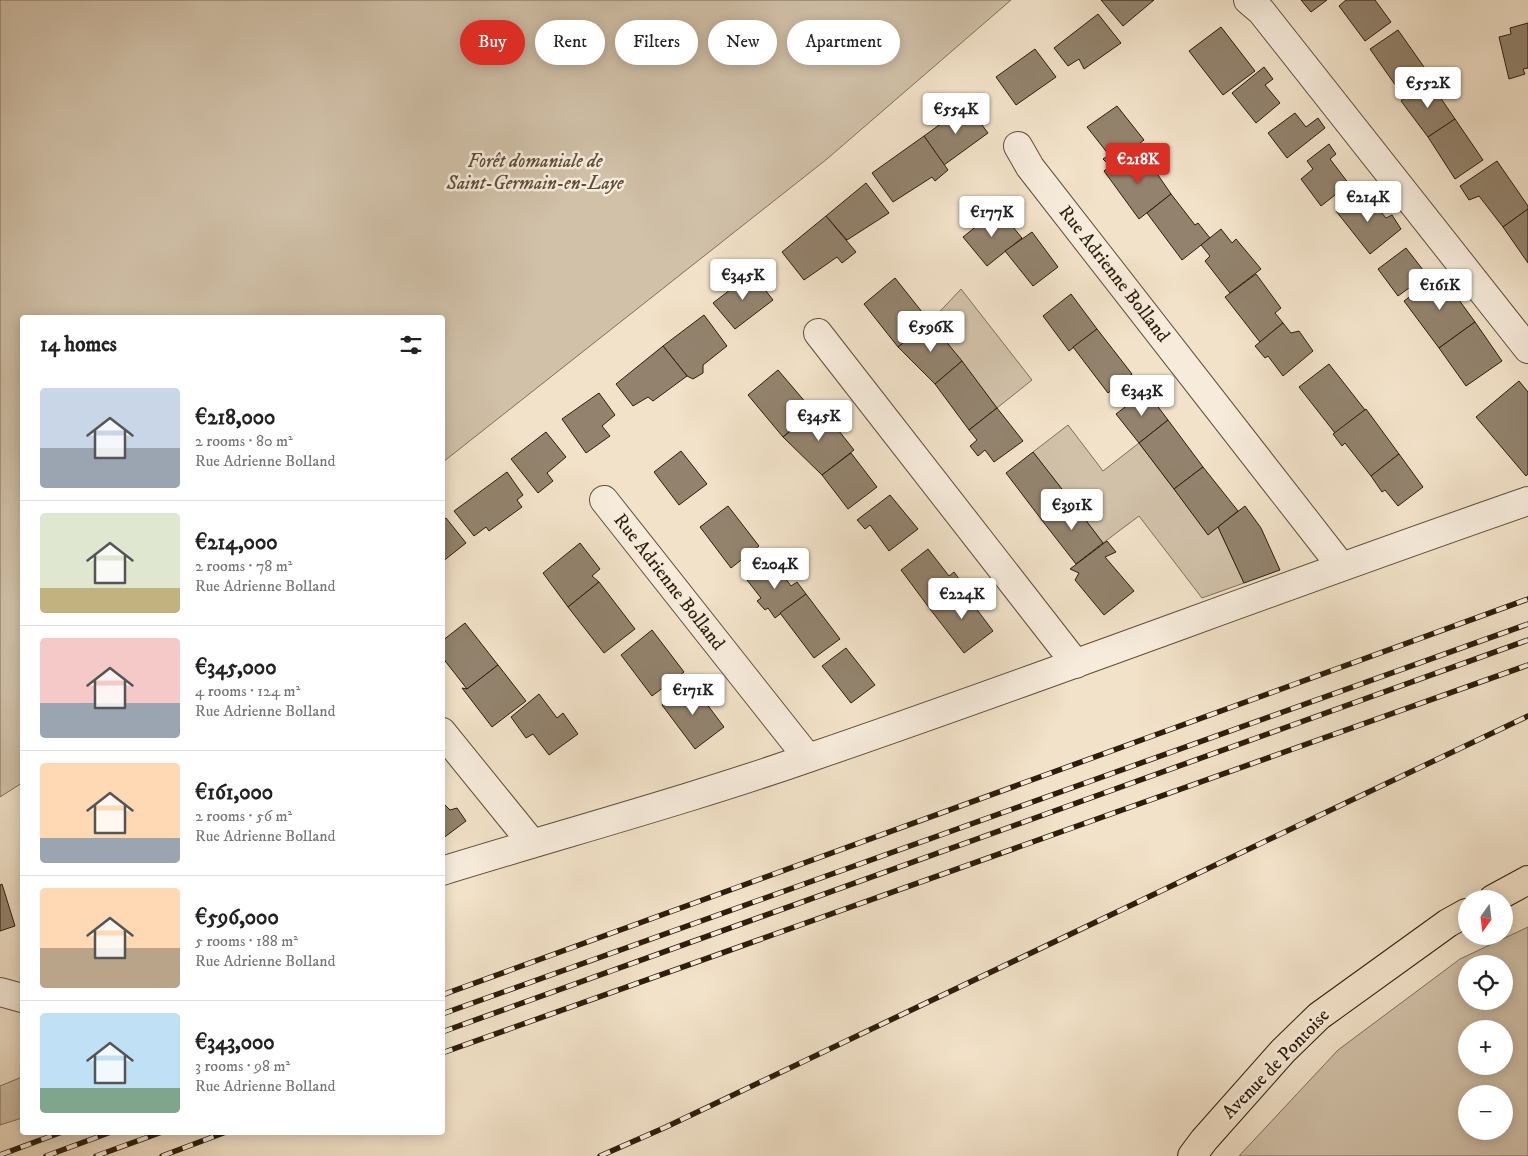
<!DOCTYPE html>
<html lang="en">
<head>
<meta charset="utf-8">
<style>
  :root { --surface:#fff; --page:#f6f6f6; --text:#222; --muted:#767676; --line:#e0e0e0; --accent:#d93025 }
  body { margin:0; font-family:"IM FELL DW Pica",serif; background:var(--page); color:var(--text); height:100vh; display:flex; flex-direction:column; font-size:19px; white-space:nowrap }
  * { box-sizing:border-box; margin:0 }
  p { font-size:16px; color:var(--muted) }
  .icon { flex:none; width:28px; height:28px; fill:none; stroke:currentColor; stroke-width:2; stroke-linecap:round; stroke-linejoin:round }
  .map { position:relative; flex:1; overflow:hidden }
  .sheet { position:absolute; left:20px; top:315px; width:425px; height:820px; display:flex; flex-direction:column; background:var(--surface); border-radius:5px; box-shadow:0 2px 12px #0003 }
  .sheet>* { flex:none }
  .banner { position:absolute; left:460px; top:20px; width:475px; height:45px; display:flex; gap:10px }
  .needle { width:32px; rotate:194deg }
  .fabs { position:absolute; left:1458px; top:890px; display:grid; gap:10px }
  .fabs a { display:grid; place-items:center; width:55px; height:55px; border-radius:50%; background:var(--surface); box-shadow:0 2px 12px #0003; font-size:25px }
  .price { position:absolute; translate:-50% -42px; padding:0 11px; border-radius:5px; background:#fff; color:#222; font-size:16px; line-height:32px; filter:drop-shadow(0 1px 2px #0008) }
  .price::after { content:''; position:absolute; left:50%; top:30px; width:15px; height:11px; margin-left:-8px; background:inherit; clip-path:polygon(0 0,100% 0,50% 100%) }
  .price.active { background:var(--accent); color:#fff }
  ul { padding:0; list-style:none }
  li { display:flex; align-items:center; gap:15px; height:125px; padding:0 20px }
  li+li { border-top:1px solid var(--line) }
  li span { display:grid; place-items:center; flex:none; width:140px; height:100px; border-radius:5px; color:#555 }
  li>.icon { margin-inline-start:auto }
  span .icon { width:60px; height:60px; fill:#fffc; stroke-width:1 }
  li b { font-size:21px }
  h2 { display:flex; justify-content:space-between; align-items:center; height:60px; padding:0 20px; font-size:21px }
  .tag { padding:0 18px; border-radius:22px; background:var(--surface); box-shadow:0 2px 12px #0003; font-size:18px; line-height:45px }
  .tag.active { background:var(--accent); color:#fff }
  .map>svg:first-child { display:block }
  .green { fill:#d1c1a9; stroke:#7f6f5a; fill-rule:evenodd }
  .building { fill:#93836e; stroke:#2d1d0b }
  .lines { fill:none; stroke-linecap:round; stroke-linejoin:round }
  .street-casing { stroke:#5e4e3a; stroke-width:30 }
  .primary-casing { stroke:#2d1d0b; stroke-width:30 }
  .street { stroke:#f7ecdc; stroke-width:28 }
  .primary { stroke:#f2e2c9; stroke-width:28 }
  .rail-casing { stroke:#2d1d0b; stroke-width:5.5 }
  .rail { stroke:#f7ecdc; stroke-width:4; stroke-dasharray:11; stroke-linecap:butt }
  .labels { text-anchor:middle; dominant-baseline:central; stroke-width:5; stroke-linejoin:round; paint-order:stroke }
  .park-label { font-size:19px; font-style:italic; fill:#5e4e3a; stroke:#f7ecdc }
  .street-label { font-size:19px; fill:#2d1d0b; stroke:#f7ecdc }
</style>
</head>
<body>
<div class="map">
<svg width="1528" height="1156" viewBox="0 0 1528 1156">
  <rect width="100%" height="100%" fill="#f2e2c9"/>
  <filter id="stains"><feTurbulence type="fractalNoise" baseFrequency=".004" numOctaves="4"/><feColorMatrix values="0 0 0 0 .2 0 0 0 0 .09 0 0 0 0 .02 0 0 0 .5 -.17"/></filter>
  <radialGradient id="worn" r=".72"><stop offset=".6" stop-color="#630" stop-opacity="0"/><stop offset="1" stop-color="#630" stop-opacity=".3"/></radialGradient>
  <g class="green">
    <polygon points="0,0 1011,0 827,159 443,462 442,318 22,318 22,783 0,797"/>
    <polygon points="961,289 1032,380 997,408 930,322"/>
    <polygon points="1068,425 1103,471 1139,443 1208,534 1218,527 1244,583 1202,598 1139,516 1103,543 1033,452"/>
    <path d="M1528,927V1156H1239L1338,1050L1460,959ZM1466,964H1504V1001H1466ZM1466,1029H1504V1066H1466ZM1466,1094H1504V1131H1466Z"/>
    <polygon points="22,1077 22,1118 0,1125 0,1086"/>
  </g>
  <g class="building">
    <polygon points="1101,0 1154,0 1123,26"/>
    <polygon points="1301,0 1327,0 1311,12"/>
    <polygon points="1346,0 1375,0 1391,22 1365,41 1339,6"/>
    <polygon points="1098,14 1121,43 1084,69 1079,59 1068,66 1054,48"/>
    <polygon points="1528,23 1528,68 1523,69 1525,74 1509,79 1499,37 1511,34 1510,28"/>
    <polygon points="1221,27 1255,71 1223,95 1189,51"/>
    <polygon points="1398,30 1424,67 1396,86 1370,49"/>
    <polygon points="1035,49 1056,77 1016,105 996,77"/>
    <polygon points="1264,67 1273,79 1265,85 1280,103 1256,123 1232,93"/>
    <polygon points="1429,81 1455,119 1428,137 1401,101"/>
    <polygon points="967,105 988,133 944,165 924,136"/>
    <polygon points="1117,106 1144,140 1110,166 1103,159 1109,155 1087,127"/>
    <polygon points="1295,113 1306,127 1318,118 1325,128 1287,158 1268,133"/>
    <polygon points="1455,119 1483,160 1455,179 1428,137"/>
    <polygon points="924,136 948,170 935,181 932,177 893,202 872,173"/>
    <polygon points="1329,144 1336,154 1330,159 1349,184 1321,206 1301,179 1313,169 1307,161"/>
    <polygon points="1126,154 1136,167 1147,159 1171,194 1139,219 1104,171"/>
    <polygon points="1497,161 1528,206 1528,209 1503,227 1479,196 1469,200 1460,186"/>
    <polygon points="866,183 889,213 847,240 826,216"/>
    <polygon points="1358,193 1367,203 1371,200 1386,218 1392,215 1401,229 1370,254 1336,211"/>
    <polygon points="1171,194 1195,225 1198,223 1210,238 1182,260 1147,213"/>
    <polygon points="998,209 1022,238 987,266 963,237"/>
    <polygon points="1528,209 1528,263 1503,227"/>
    <polygon points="826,216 856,252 842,263 837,257 804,280 782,252"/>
    <polygon points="1221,229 1232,243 1236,239 1261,269 1230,293 1205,261 1210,256 1201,245"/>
    <polygon points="1032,232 1058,267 1033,286 1005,251"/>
    <polygon points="1406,248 1427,275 1398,296 1378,269"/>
    <polygon points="752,273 773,300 735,329 713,303"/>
    <polygon points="1256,274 1281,308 1275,313 1283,323 1260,342 1225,297"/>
    <polygon points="1440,274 1475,322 1439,348 1404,301"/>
    <polygon points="895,278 930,322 898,347 864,304"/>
    <polygon points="1071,294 1097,329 1069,351 1043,316"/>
    <polygon points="704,315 727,346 703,365 703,373 693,379 687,376 663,346"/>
    <polygon points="930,322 962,361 935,384 898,347"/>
    <polygon points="1475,322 1502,361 1466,386 1439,348"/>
    <polygon points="1283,323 1291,333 1299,331 1313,351 1283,376 1268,356 1265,358 1255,346"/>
    <polygon points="1097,329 1132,374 1108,393 1073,347"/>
    <polygon points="663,346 687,376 653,401 648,397 633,406 616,384"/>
    <polygon points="962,361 997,408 969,430 935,384"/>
    <polygon points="1329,364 1365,410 1335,433 1299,387"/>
    <polygon points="778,370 813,411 783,437 748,395"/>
    <polygon points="1519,381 1528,392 1528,474 1526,476 1476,417"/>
    <polygon points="1146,391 1168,420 1139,443 1116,414"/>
    <polygon points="599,393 615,415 602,426 610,436 586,453 562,419"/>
    <polygon points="820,407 854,450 822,475 783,437"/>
    <polygon points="997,408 1023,441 994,462 985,450 978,456 970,446 977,440 969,430"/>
    <polygon points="1366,409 1399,454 1371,476 1345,443 1342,446 1333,434"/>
    <polygon points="1168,420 1203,467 1174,489 1139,443"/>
    <polygon points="546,432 566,457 547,473 553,481 538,493 511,459"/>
    <polygon points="681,451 707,484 679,505 654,472"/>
    <polygon points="1033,452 1069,498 1041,519 1006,473"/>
    <polygon points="851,453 877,487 848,509 822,475"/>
    <polygon points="1399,454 1423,487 1398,506 1385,490 1382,492 1371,476"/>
    <polygon points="1203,467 1238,511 1208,535 1174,489"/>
    <polygon points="507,472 523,495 517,500 522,507 489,531 486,527 474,536 454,511"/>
    <polygon points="890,495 918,529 889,551 870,525 865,529 857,520"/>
    <polygon points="1069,498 1103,543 1076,564 1041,519"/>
    <polygon points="728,506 759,546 731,568 700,527"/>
    <polygon points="1245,506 1261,528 1280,570 1244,583 1218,527"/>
    <polygon points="446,518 466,543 442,562 442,520"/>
    <polygon points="1107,541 1116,552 1105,557 1134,591 1104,615 1075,580 1079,573 1070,569"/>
    <polygon points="580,543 600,569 592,576 599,582 568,607 543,573"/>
    <polygon points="928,549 949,576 954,572 963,584 930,609 901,570"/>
    <polygon points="772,560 791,586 797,582 806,594 775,618 768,608 765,610 757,601 761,598 747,580"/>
    <polygon points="599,582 635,629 604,653 568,607"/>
    <polygon points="960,587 993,631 964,653 930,609"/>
    <polygon points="806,594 840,639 814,658 780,613"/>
    <polygon points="465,623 498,665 467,689 442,657 442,641"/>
    <polygon points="652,630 684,672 652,696 621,655"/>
    <polygon points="846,648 875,685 851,703 822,666"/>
    <polygon points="498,665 526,701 492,727 462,688 467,689"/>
    <polygon points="691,683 724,727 695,749 662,705"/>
    <polygon points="539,694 557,718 563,713 578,734 549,755 533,734 526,738 511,717"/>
    <polygon points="442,802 450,810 457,808 466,821 442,839"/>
    <polygon points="2,884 15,926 0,931 0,885"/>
  </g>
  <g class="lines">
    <g class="street-casing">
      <g id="street">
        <polyline points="1248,0 1261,11 1528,349"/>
        <polyline points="1018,146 1030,167 1341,566"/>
        <polyline points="818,333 1076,664"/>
        <polyline points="604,500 808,758"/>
        <polyline points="442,732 532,843"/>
        <path d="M442,871C565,833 691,799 811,757C1051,675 1288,584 1528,501"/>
        <polyline points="0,992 22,998"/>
      </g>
    </g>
    <g class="primary-casing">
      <g id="primary">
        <polyline points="1493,899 1528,880"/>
        <polyline points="1192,1156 1204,1140 1283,1051 1319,1016 1448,923 1466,913"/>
      </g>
    </g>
    <use href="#street" class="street"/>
    <use href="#primary" class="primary"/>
    <g class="rail-casing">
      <g id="rail">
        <polyline points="442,995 1528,599"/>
        <polyline points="442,1014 1528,624"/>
        <polyline points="442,1032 1528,640"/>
        <polyline points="442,1053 1528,665"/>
        <polyline points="0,1155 62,1132"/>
        <polyline points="46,1156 111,1132"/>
        <polyline points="96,1156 162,1132"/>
        <polyline points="162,1156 226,1132"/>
        <polyline points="600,1156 666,1127 1528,716"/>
      </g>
    </g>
    <use href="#rail" class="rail"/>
  </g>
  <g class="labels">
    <g class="park-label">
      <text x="535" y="161">Forêt domaniale de<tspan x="535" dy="22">Saint-Germain-en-Laye</tspan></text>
    </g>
    <g class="street-label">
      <text transform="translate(1114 274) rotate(52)">Rue Adrienne Bolland</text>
      <text transform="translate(669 582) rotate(52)">Rue Adrienne Bolland</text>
      <text transform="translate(1276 1064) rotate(-46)">Avenue de Pontoise</text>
    </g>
  </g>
  <rect width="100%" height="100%" filter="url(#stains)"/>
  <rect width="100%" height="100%" fill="url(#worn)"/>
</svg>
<div class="fabs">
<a><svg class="needle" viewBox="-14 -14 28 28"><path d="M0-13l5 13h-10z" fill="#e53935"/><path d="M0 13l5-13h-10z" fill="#767676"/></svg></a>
<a><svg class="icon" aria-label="locate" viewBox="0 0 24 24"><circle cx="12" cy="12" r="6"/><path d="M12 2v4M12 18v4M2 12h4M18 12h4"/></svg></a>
<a>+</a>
<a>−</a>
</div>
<b class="price" style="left:1428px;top:109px">€552K</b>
<b class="price" style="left:956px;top:135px">€554K</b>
<b class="price active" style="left:1138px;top:185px">€218K</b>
<b class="price" style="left:1368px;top:223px">€214K</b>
<b class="price" style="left:992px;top:238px">€177K</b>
<b class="price" style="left:743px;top:301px">€345K</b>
<b class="price" style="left:1440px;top:311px">€161K</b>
<b class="price" style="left:931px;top:353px">€596K</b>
<b class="price" style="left:1142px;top:417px">€343K</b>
<b class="price" style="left:819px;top:442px">€345K</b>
<b class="price" style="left:1072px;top:531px">€391K</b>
<b class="price" style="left:775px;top:590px">€204K</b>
<b class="price" style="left:962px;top:620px">€224K</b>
<b class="price" style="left:693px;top:716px">€171K</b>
<div class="banner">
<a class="tag active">Buy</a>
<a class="tag">Rent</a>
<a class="tag">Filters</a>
<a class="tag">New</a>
<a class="tag">Apartment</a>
</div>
<section class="sheet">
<h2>14 homes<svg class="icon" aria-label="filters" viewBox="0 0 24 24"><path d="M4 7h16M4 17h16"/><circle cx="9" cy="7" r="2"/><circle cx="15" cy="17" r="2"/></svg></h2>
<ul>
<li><span style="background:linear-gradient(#c9d6e8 60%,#9aa5b1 0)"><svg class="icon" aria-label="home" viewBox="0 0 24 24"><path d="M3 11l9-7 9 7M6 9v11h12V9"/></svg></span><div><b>€218,000</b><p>2 rooms · 80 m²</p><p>Rue Adrienne Bolland</p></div></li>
<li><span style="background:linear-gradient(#dfe7d0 75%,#c2b280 0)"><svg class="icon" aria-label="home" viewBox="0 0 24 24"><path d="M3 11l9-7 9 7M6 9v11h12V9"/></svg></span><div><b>€214,000</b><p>2 rooms · 78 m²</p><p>Rue Adrienne Bolland</p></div></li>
<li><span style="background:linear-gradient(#f6c9c9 65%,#9aa5b1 0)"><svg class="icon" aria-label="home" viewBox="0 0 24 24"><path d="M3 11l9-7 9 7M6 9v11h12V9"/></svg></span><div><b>€345,000</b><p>4 rooms · 124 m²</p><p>Rue Adrienne Bolland</p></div></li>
<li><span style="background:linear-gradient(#ffd9b3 75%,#9aa5b1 0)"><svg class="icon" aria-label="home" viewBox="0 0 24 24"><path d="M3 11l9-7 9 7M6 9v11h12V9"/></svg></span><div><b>€161,000</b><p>2 rooms · 56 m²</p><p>Rue Adrienne Bolland</p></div></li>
<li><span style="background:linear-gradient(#ffd9b3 60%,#b9a48a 0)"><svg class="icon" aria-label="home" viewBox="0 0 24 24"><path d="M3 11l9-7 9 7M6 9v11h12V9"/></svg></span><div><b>€596,000</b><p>5 rooms · 188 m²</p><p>Rue Adrienne Bolland</p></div></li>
<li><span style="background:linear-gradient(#bfe0f5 75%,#7fa58c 0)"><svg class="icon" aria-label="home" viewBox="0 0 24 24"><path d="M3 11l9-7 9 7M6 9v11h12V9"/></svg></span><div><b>€343,000</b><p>3 rooms · 98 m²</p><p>Rue Adrienne Bolland</p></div></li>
</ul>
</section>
</div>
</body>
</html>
